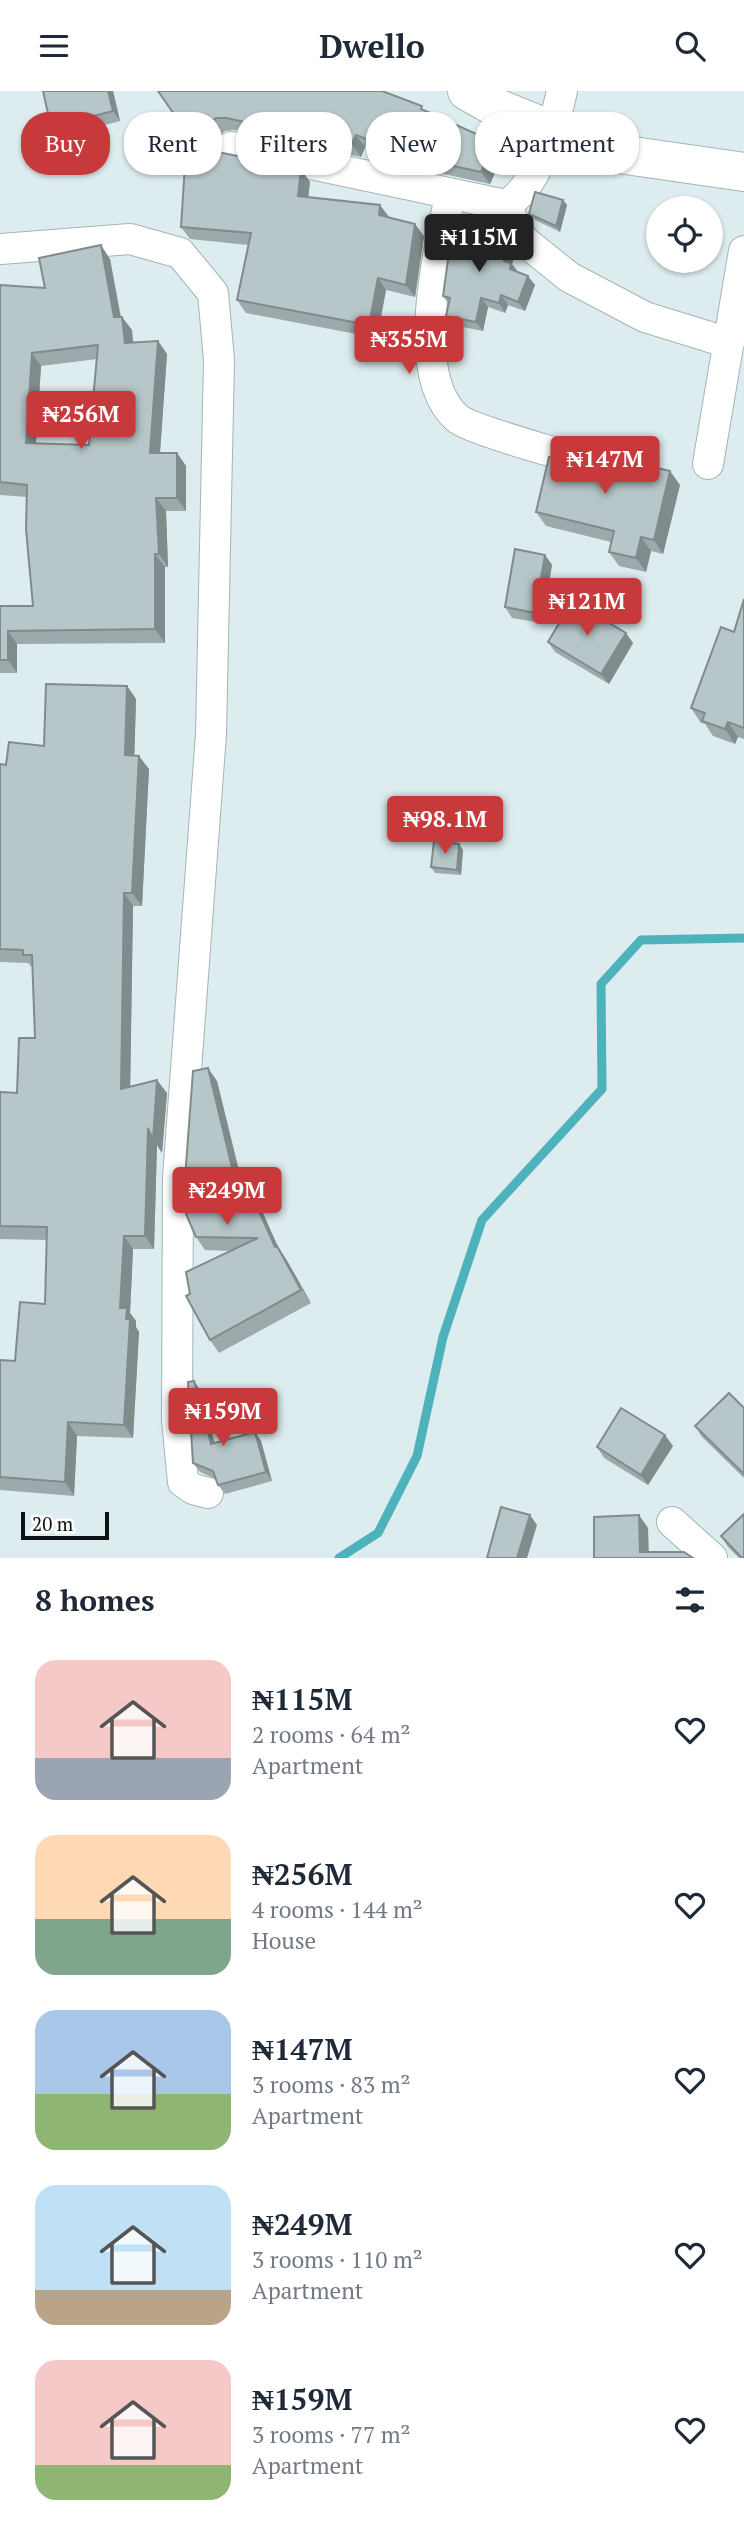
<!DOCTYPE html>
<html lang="en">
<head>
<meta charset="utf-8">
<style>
  :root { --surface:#fff; --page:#f6f6f7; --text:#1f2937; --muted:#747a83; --accent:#c8393c }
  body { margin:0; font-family:"PT Serif",serif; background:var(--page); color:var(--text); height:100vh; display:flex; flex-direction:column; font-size:26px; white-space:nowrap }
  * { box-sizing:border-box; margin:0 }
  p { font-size:23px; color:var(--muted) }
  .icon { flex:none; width:38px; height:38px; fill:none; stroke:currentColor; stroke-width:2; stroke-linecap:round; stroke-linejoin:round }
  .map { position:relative; height:1467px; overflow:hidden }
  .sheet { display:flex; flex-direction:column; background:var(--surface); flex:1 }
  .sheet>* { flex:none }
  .top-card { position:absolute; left:21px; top:21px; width:704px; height:63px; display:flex; gap:14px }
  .buttons { position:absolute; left:646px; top:105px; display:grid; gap:14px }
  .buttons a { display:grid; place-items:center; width:77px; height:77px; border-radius:50%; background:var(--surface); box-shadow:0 2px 5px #0004; font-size:35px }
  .scale { position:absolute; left:21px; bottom:18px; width:88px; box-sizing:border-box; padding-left:7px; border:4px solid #0b1111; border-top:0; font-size:19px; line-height:24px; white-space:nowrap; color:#0b1111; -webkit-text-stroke:5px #fff; paint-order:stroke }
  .price { position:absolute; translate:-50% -60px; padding:0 16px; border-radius:7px; background:var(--accent); color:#fff; font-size:23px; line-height:46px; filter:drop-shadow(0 2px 4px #0008) }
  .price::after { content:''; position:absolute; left:50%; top:42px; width:21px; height:16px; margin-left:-10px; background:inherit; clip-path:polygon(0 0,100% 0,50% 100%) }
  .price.selected { background:#222; color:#fff }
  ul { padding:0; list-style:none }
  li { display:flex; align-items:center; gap:21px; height:175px; padding:0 35px }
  li span { display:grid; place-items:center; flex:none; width:196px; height:140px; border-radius:21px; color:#555 }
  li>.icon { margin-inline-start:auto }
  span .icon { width:84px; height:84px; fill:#fffc; stroke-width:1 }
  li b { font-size:30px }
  h2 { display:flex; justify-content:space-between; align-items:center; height:84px; padding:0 35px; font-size:30px }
  .pill { padding:0 24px; border-radius:28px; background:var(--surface); box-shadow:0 2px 5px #0004; font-size:24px; line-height:63px }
  .pill.selected { background:var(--accent); color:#fff }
  header { display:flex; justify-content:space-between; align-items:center; height:91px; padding:0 35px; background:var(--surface); font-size:32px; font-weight:800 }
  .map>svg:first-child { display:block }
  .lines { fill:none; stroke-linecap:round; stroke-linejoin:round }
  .stream { stroke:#4db2bc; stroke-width:9 }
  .street-casing { stroke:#a5b4b5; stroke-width:32 }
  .secondary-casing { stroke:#a5b4b5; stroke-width:40 }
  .street { stroke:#fff; stroke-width:30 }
  .secondary { stroke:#fff; stroke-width:38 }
  .wall { fill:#9daaac; fill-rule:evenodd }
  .shaded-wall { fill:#808b8c }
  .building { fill:#b7c6c8; stroke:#808b8c; stroke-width:2; fill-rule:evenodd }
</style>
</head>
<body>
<header><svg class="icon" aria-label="menu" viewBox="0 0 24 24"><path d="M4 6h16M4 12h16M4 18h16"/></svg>Dwello<svg class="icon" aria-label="search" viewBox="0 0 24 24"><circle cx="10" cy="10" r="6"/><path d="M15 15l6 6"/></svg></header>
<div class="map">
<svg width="744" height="1467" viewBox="0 0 744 1467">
  <rect width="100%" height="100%" fill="#ddecee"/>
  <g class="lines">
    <polyline class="stream" points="339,1467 378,1442 417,1365 443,1246 482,1129 602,998 601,893 641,849 744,847"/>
    <g class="street-casing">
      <g id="street">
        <path d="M231,56L505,114C537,99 555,32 562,0"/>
        <path d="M450,105C439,160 408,284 457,327C468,337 540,357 559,363"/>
        <polyline points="505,114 523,149 569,186 645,226 729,252"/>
        <polyline points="0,158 130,148 180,162 213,202 219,269 211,643 178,1086 177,1329 183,1391 193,1398 208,1402"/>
        <polyline points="708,373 744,160"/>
        <polyline points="672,1431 712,1467"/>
      </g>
    </g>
    <g class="secondary-casing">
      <polyline id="secondary" points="467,0 497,17 605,61 744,81"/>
    </g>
    <use href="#street" class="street"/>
    <use href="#secondary" class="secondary"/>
  </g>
  <g class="wall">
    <polygon points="43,0 113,0 120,30 59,46 51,36"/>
    <polygon points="158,0 426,20 503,64 490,93 425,79 365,56 361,66 235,39 225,40 218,45 215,58 218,61 310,91 308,106 389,126 424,145 415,206 386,199 377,247 246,222 237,209 248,154 190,148 181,136 187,42"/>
    <polygon points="563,109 567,114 560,141 533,128 529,123"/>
    <polygon points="515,165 512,173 518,181 535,194 525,220 508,214 505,222 488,216 483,240 453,234 446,225 449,214 443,205"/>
    <path d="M110,168L121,226L132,239L133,251L158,250L167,263L160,362H177L186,375V420H166L168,476H165V552L17,553V582H0V515H33L27,406L0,404V194L45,197ZM97,268L89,354L36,353L41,275Z"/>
    <polygon points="680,394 663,463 651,460 646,481 619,475 609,461 611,451 546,435 536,421"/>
    <polygon points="545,464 552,474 542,532 512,527 505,516"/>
    <polygon points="744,508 744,648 738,646 735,653 713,645 705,633 701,632 691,617 734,541"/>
    <polygon points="548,551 633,552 609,593 555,561"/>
    <polygon points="127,595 136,608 134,665 149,678 142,815 133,815 130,995 167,1002 162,1062 157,1054 154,1158 133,1158 130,1222 136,1230 136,1236 139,1241 133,1347 77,1345 74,1405 0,1399 0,1269 15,1270 45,1213 47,1149 0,1148 0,1001 17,1002 35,947 33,877 28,872 0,871 0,673 6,674 44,655"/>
    <polygon points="463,759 461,784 435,782 431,776"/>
    <polygon points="217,990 242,1091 245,1089 254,1102 278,1156 286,1168 311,1212 219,1262 210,1249 190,1203 231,1160 205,1159 196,1146"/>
    <polygon points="194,1290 200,1299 215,1352 255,1341 261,1350 272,1390 225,1403 218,1394 216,1388 200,1381 193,1372"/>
    <polygon points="744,1317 744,1387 702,1346 695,1335"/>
    <polygon points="673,1355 648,1394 604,1367 597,1356"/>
    <polygon points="721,1445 744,1467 739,1467 728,1456"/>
  </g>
  <g class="shaded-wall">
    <polygon points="108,0 113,0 120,30 113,20"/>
    <polygon points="209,33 218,45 215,62 206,50"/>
    <polygon points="356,44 365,56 361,66 352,53"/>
    <polygon points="494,51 503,64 490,93 481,81"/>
    <polygon points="301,78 310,91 307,117 298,105"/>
    <polygon points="563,109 567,114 560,141 556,135"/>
    <polygon points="380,114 389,126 379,124"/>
    <polygon points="415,133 424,145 415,206 406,194"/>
    <polygon points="101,154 110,168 123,240 114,226"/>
    <polygon points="508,155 515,165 512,173 518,181 516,187 504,170"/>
    <polygon points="528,185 535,194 525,220 518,211"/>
    <polygon points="378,187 386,199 377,247 369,234"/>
    <polygon points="501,204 508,214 505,222 499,212"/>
    <polygon points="481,207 488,216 483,240 476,231"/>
    <polygon points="122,226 132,239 134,265 125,252"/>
    <polygon points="158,250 167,263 159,375 150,362"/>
    <polygon points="32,262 41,275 35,366 26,352"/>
    <polygon points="177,362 186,375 186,420 177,407"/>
    <polygon points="670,380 680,394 663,463 654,449"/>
    <polygon points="156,407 166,420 168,476 159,463"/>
    <polygon points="641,446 651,460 646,481 636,467"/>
    <polygon points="155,463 165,476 165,552 155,538"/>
    <polygon points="545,464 552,474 542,532 535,522"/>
    <polygon points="8,540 17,553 17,582 8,569"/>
    <polygon points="626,542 633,552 609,593 601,583"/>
    <polygon points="127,595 136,608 134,678 125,664"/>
    <polygon points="728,631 738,646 735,653 725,638"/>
    <polygon points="139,665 149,678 142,815 132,802"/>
    <polygon points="459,753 463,759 461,784 457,779"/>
    <polygon points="124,802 133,815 130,1011 121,998"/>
    <polygon points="208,977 217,990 245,1106 236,1093"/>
    <polygon points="157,989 167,1002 162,1062 157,1054 154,1158 145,1145 148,1037"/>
    <polygon points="245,1089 254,1102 278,1156 286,1168 311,1212 275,1156"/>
    <polygon points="124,1145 133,1158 130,1222 136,1230 136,1236 139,1241 133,1347 124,1334 120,1217"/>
    <polygon points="194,1290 200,1299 217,1362 211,1353"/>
    <polygon points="68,1331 77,1345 74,1405 65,1391"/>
    <polygon points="255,1341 261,1350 272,1390 266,1381"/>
    <polygon points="665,1344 673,1355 648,1394 641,1384"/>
    <polygon points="530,1424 537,1434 527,1467 517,1467"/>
    <polygon points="639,1424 648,1437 649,1467 640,1461"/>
  </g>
  <g class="building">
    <polygon points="43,0 108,0 113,20 51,36"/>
    <polygon points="158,0 382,0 422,15 421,18 494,51 481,81 417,67 356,44 352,53 226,27 216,27 209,33 206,50 218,61 301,78 298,105 380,114 379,124 415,133 406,194 378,187 369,234 237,209 251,142 181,136 187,42"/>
    <polygon points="535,101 563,109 556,135 529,123"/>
    <polygon points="467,138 500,146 508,155 504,170 511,172 510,178 528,185 518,211 501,204 499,212 481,207 476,231 446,225 450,207 443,205 452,140 466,144"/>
    <path d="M101,154L114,226H122L125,252L158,250L150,362H177V407H156L159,463H155V538L8,540V569H0V515H33L26,438L27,394L0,391V194L45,197L39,167ZM98,254L89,354L26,352L32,262Z"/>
    <polygon points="565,355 670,380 654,449 641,446 636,467 609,461 614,440 536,421 549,366 560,362"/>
    <polygon points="515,458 545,464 535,522 505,516"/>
    <polygon points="744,508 744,637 728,631 725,638 702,630 705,622 691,617 721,536 734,541"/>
    <polygon points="570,514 579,514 626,542 601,583 548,551"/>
    <polygon points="46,593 127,595 125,664 139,665 132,802 124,802 121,998 157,989 153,1049 148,1037 145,1145 124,1145 120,1217 127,1217 126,1228 130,1228 124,1334 68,1331 65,1391 0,1386 0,1269 15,1270 20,1211 45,1213 47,1136 0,1135 0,1001 17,1002 19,947 35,947 32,864 23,864 23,859 0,858 0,673 6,674 9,651 44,655"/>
    <polygon points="434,750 459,753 457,779 431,776"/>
    <polygon points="208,977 236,1093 245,1089 275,1156 277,1155 301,1199 210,1249 186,1205 190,1203 186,1181 258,1147 196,1146 186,1123 186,1074 193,980"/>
    <polygon points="194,1290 211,1353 255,1341 266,1381 218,1394 213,1380 193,1372 188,1291"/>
    <polygon points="729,1302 744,1317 744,1383 695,1335"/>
    <polygon points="621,1317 665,1344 641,1384 597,1356"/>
    <polygon points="501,1416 530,1424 517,1467 487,1467"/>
    <polygon points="744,1423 744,1467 742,1467 721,1445"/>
    <polygon points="639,1424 640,1461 684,1461 693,1467 594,1467 594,1426"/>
  </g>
</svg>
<div class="buttons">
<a><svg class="icon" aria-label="locate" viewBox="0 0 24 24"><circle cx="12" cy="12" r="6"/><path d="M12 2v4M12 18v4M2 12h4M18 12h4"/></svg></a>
</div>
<div class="scale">20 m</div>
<b class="price selected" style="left:479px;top:183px">₦115M</b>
<b class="price" style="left:409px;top:285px">₦355M</b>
<b class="price" style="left:81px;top:360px">₦256M</b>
<b class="price" style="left:605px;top:405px">₦147M</b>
<b class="price" style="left:587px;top:547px">₦121M</b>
<b class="price" style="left:445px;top:765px">₦98.1M</b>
<b class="price" style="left:227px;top:1136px">₦249M</b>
<b class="price" style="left:223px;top:1357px">₦159M</b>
<div class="top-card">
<a class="pill selected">Buy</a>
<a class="pill">Rent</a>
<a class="pill">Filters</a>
<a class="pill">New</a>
<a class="pill">Apartment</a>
</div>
</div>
<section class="sheet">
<h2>8 homes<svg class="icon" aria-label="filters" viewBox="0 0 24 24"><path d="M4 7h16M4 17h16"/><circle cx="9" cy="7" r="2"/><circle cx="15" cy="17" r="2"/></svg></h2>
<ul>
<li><span style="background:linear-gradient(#f6c9c9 70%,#9aa5b1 0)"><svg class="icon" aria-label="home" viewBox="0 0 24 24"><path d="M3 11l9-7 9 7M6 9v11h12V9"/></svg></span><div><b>₦115M</b><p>2 rooms · 64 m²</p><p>Apartment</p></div><svg class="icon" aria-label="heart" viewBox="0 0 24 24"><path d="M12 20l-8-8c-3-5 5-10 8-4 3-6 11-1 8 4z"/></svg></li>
<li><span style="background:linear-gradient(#ffd9b3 60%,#7fa58c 0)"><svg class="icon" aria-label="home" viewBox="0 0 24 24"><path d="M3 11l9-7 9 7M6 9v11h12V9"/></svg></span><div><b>₦256M</b><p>4 rooms · 144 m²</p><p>House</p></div><svg class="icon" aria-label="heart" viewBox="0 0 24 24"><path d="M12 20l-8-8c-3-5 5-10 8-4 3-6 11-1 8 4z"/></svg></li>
<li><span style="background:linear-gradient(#a9c7e8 60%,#8fb573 0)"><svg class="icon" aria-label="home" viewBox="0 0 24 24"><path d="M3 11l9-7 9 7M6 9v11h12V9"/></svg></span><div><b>₦147M</b><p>3 rooms · 83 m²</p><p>Apartment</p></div><svg class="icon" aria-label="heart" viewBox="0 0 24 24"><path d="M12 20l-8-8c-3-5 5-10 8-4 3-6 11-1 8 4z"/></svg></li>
<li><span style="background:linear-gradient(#bfe0f5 75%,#b9a48a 0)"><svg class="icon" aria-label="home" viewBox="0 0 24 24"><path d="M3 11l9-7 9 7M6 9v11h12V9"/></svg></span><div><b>₦249M</b><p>3 rooms · 110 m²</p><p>Apartment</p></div><svg class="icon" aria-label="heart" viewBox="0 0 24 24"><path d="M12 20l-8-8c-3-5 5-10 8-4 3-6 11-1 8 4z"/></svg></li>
<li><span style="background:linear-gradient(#f6c9c9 75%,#8fb573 0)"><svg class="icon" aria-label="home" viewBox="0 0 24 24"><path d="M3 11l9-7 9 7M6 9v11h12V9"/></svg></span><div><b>₦159M</b><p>3 rooms · 77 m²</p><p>Apartment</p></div><svg class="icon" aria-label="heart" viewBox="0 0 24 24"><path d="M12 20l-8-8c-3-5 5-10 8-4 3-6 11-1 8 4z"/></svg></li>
</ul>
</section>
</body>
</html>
